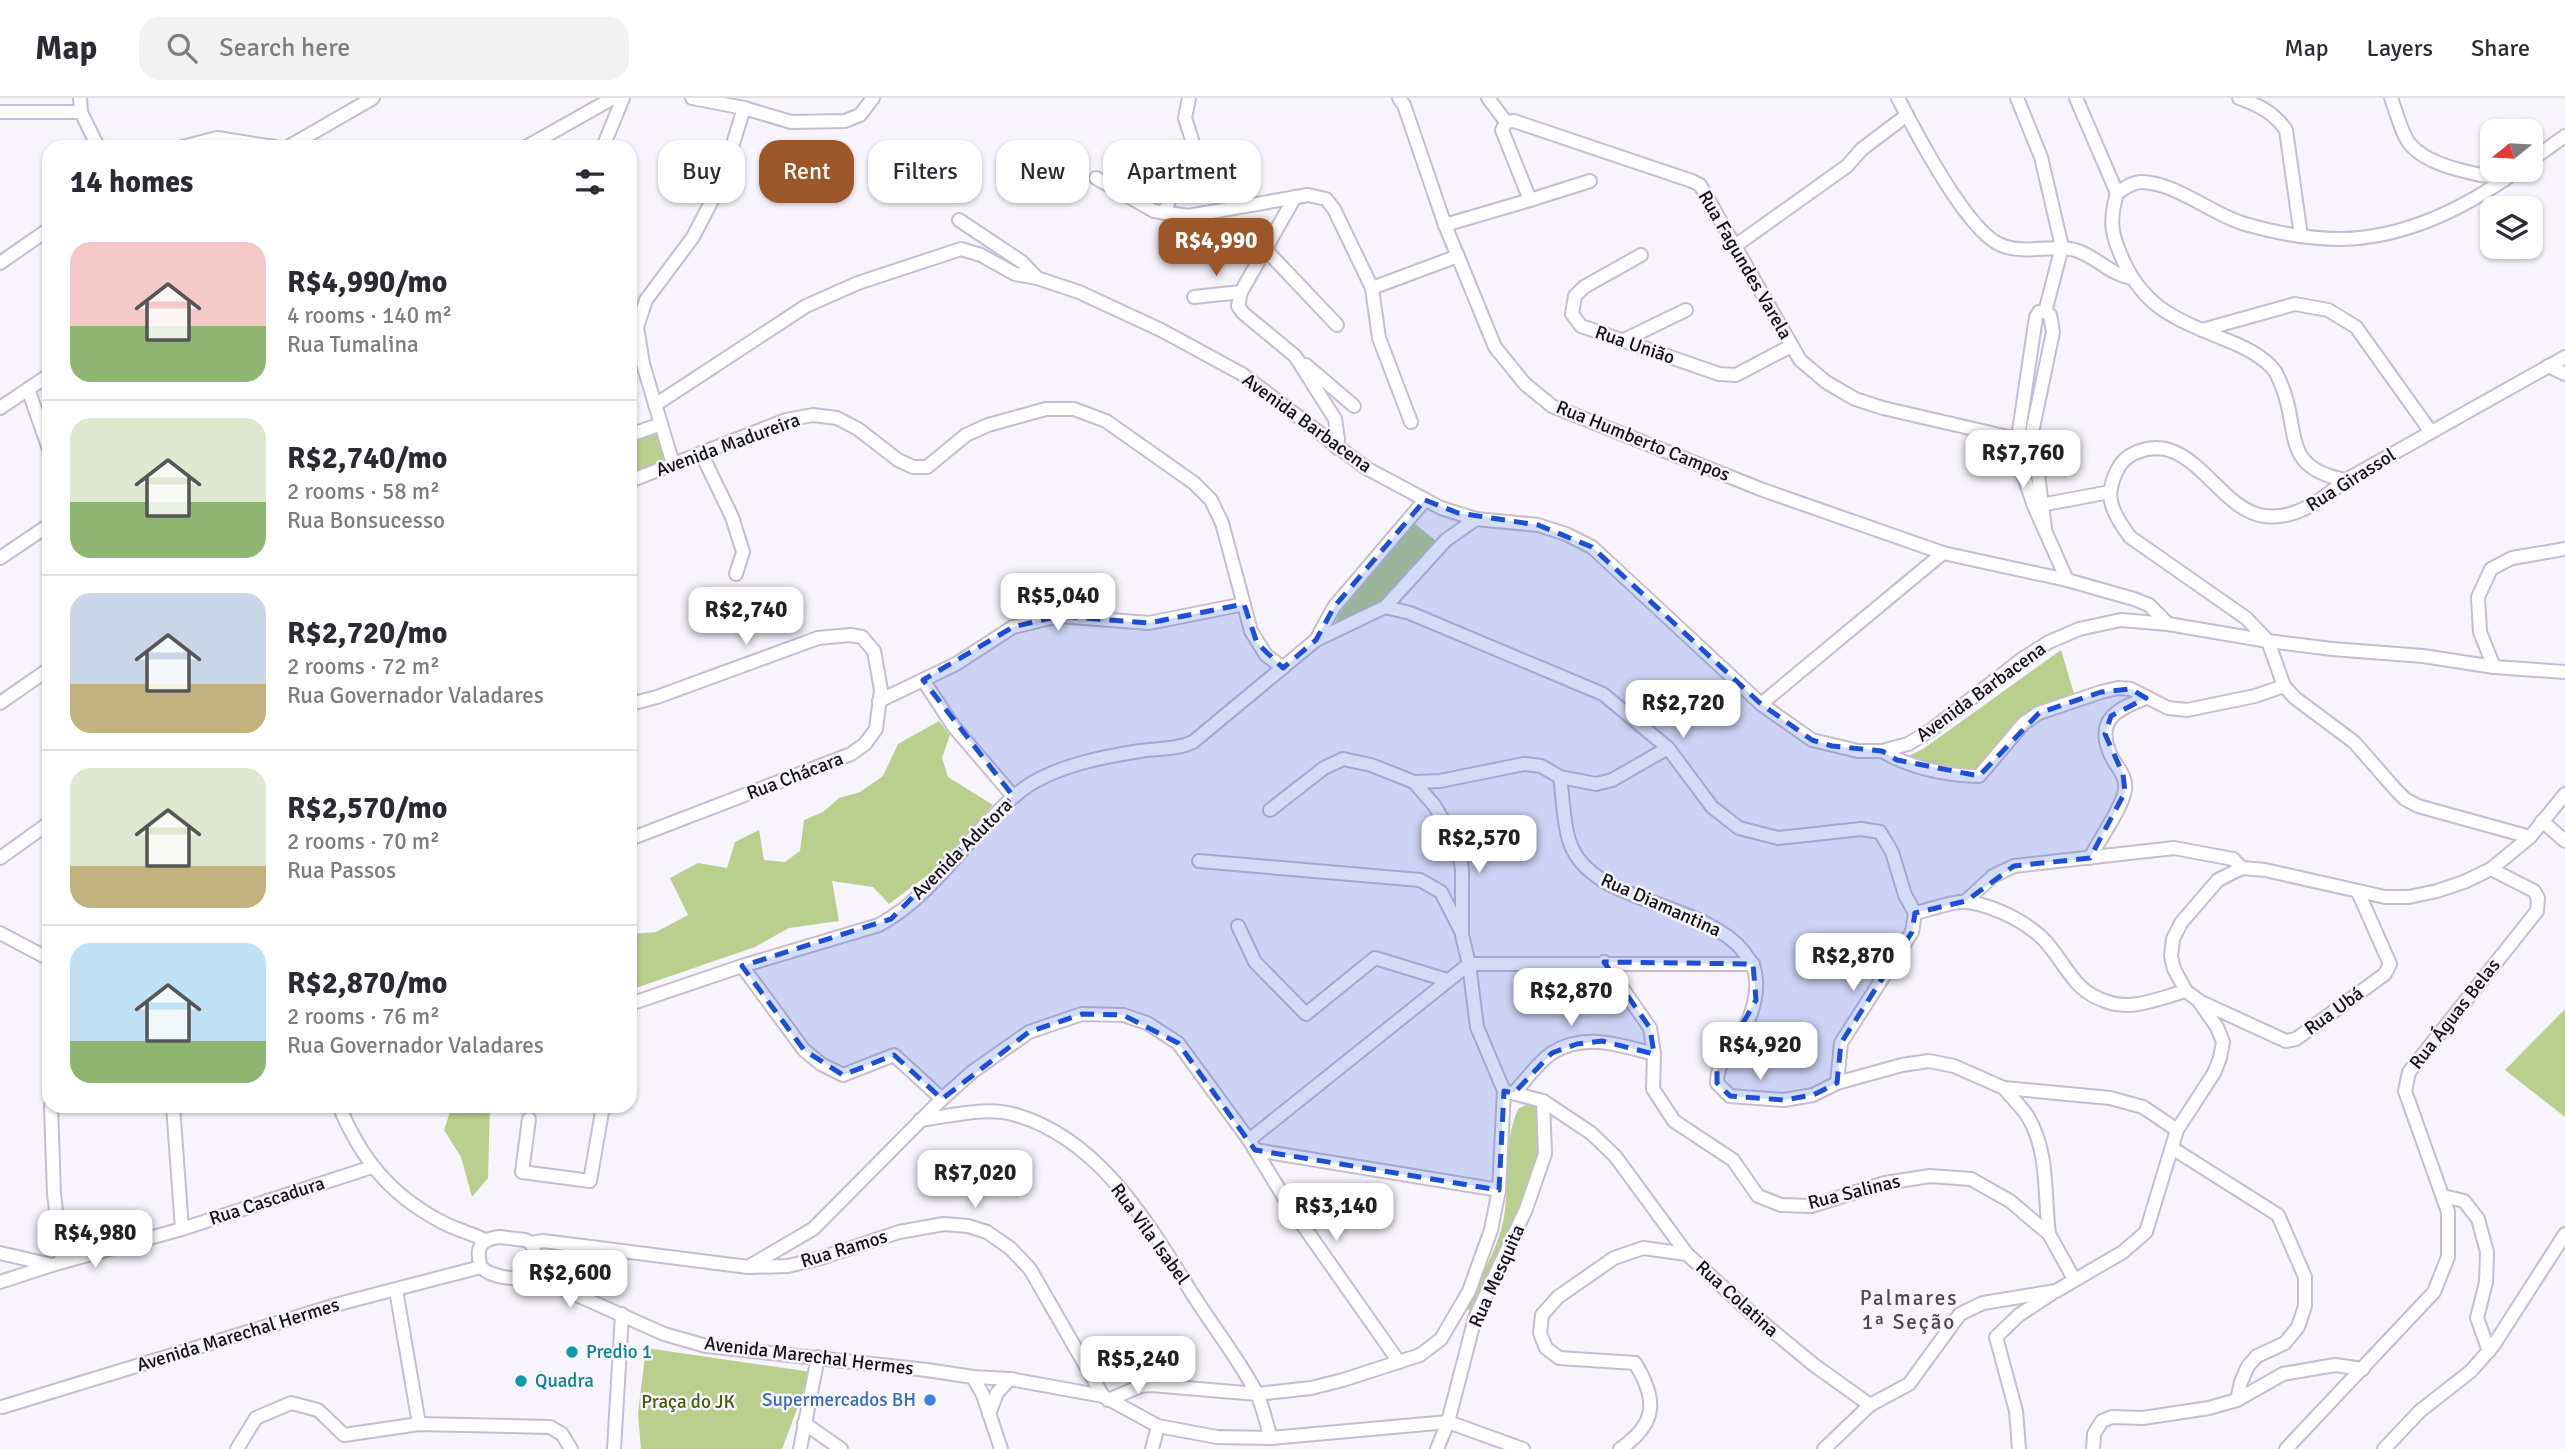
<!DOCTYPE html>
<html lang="en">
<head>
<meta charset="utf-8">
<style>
  :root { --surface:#fff; --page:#f2f2f3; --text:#2b2b33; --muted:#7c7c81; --line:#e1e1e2; --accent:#9b5629 }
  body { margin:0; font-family:Signika,sans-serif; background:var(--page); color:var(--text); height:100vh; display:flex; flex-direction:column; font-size:26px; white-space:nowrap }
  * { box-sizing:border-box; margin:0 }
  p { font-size:23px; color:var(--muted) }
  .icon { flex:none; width:38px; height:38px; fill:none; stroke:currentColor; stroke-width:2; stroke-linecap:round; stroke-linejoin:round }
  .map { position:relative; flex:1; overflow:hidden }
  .side { position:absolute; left:42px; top:42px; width:595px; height:973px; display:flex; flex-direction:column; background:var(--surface); border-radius:21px; box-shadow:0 2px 5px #0004 }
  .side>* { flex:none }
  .top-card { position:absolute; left:658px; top:42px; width:665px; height:63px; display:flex; gap:14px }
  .needle { width:46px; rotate:252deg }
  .buttons { position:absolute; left:2480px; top:21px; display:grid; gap:14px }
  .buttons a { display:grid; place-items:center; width:63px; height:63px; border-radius:14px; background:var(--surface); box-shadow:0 2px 5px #0004; font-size:35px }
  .price { position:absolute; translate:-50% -60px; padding:0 16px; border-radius:14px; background:#fff; color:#222; font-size:23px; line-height:46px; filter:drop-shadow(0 2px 4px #0008) }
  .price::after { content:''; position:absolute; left:50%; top:42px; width:21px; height:16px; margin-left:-10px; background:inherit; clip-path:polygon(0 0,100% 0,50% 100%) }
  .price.current { background:var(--accent); color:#fff }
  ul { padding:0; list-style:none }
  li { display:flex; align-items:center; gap:21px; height:175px; padding:0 28px }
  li+li { border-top:2px solid var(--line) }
  li span { display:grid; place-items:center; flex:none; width:196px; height:140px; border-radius:21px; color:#555 }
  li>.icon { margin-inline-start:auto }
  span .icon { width:84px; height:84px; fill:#fffc; stroke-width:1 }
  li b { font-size:30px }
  h2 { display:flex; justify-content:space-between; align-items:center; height:84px; padding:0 28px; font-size:30px }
  .tag { padding:0 24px; border-radius:21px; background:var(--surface); box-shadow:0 2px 5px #0004; font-size:24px; line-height:63px }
  .tag.current { background:var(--accent); color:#fff }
  header { display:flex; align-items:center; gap:42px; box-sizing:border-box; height:98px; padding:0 35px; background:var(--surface); border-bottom:2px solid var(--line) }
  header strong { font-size:33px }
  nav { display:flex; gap:38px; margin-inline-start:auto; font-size:24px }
  .search { width:490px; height:63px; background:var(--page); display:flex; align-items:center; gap:18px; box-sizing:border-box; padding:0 24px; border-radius:21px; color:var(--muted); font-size:26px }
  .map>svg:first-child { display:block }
  .green { fill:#b9cf8d }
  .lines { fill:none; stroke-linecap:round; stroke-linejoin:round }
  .minor-casing { stroke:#c6bdd0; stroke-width:16 }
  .minor { stroke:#fff; stroke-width:12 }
  .marked { fill:#1d4ed8; fill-opacity:0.2; stroke:#1d4ed8; stroke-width:5; stroke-dasharray:14 9; stroke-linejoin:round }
  .culture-dot { fill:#0f9aa8; stroke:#f8f4fc; stroke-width:2.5 }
  .shop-dot { fill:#3f7fe0; stroke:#f8f4fc; stroke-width:2.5 }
  .labels { text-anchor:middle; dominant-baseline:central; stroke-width:5; stroke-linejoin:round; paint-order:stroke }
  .street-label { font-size:19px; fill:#131016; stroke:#f8f4fc }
  .culture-label { font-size:19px; fill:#0d838f; stroke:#f8f4fc; text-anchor:start }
  .shop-label { font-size:19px; fill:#366cbe; stroke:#f8f4fc; text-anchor:end }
  .park-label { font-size:19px; fill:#475a0b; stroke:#f8f4fc }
  .neighbourhood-label { font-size:21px; letter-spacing:2px; fill:#4d4555; stroke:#f8f4fc }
</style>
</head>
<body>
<header>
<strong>Map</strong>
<div class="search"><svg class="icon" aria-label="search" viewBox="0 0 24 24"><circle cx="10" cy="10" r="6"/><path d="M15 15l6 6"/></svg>Search here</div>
<nav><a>Map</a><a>Layers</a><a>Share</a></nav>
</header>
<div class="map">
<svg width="2565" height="1351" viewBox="0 0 2565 1351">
  <rect width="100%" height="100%" fill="#f8f4fc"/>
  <g class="green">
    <polygon points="658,329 670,364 630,380 630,339"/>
    <polygon points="1414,425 1435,442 1383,506 1335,528 1338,517"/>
    <polygon points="2061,552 2075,599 2041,609 1978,677 1900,662 1923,651"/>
    <polygon points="939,623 950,637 942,660 948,679 993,707 933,773 889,806 873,789 832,783 839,823 789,830 755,849 630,892 630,836 656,834 688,817 670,780 698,765 727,770 735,744 759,732 764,762 785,764 800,753 804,722 823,714 839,700 860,694 883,678 898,646"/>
    <polygon points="2565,911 2565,1019 2505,972"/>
    <path d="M1526,1007H1534L1538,1014L1542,1037L1537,1075L1472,1213L1464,1210C1479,1181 1498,1152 1504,1119C1510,1084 1503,1045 1518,1011Z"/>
    <polygon points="452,1008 490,1008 488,1080 472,1099 461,1059 444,1032"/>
    <polygon points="646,1250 811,1274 782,1351 641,1351 638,1315"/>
  </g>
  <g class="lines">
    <g class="minor-casing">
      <g id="minor">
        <polyline points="80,0 81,14 98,49"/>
        <polyline points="692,0 744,10 791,24 845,23 860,17 873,0"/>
        <polyline points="1399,0 1404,7 1445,127 1495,249 1525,286 1552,308 1763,392 1943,455 2067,482 2134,501 2149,507 2168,526"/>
        <polyline points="1488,0 1506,24"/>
        <path d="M1898,0C1916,35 1967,133 2001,147C2025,157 2051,146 2075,152C2096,158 2109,176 2131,180"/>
        <polyline points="2017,0 2041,59 2062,149 2045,214 2039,214 2036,219 2018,340"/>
        <polyline points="2076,0 2117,95"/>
        <path d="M2239,0C2259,7 2274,15 2286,32L2301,138"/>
        <path d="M2391,0C2396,13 2400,30 2407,42C2424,69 2475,75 2504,82"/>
        <polyline points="0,14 81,14"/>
        <polyline points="182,49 217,40 275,49"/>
        <polyline points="288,49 373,0"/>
        <polyline points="526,49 613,0"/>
        <polyline points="603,49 623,0"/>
        <polyline points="2530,63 2565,38"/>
        <polyline points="1096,80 1154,113 1188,118 1308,97 1326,101 1334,111 1372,190 1379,240 1411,324"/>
        <polyline points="1295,99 1241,194 1238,208 1243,215 1295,258 1335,321 1338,341 1337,350"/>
        <polyline points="1530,102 1590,83"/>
        <polyline points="1164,115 1193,45 1185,20 1189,0"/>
        <polyline points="959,122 1022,164 1037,180"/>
        <polyline points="1445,127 1530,102 1502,32 1506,24 1514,23 1692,83 1700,87 1800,262 1826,284 1855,301 1883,310 2030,344 2035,354 2045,430"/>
        <polyline points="1735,148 1847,68 1862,51 1907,17"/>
        <polyline points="1265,151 1337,227"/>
        <polyline points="1641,157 1584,189 1575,198 1572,216 1581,228 1719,276 1736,277 1791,248"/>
        <polyline points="0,165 49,131"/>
        <polyline points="1372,190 1458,158"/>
        <polyline points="1194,199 1241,194"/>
        <polyline points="2202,232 2295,206 2328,212 2356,229 2431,334"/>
        <polyline points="1622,243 1686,212"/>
        <polyline points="1306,267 1354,308"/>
        <polyline points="2548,268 2565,276"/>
        <polyline points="28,291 49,351"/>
        <polyline points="655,307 806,208 858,185 961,151 981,157 1015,176 1037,180 1079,194 1161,232 1242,276 1366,370 1441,410 1476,421 1538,427 1566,436 1592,449 1761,606 1812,642 1858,653 1882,653 1908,646 1931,632 2022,561 2049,544 2079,531 2121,522 2168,526 2268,543 2332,551 2423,558 2494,569 2565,574"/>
        <polyline points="0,310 49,277"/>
        <polyline points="630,337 661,326"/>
        <polyline points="2011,341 2034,408 2067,482"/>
        <polyline points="2030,344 2053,234 2050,217 2045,214"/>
        <polyline points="701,355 732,419 743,454 736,476"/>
        <polyline points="673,366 643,266 637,229 646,202 693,139 721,85 744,10"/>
        <path d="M2346,382C2279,370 2301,331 2281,286C2279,282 2277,275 2274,272C2262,257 2242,248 2224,241C2178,222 2145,211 2123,162C2111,136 2109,123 2117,95C2124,91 2132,84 2141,84C2175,84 2213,117 2245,126C2276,135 2309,141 2341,141C2405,140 2467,109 2518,72"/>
        <polyline points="630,383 786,322 813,317 837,320 858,331 898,362 913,369 927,369 966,337 988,327 1046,311 1074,311 1106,323 1194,385 1211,402 1222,425 1251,533 1266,557 1283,570"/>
        <polyline points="2035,408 2110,394"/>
        <polyline points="0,460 49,427"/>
        <polyline points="1385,509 1410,515 1603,596 1668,650 1712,709 1739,730 1778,740 1861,731 1880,734 1892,754 1905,797 1915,815 1912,834 1841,945 1837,985"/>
        <polyline points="1316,542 1334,509 1425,402"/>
        <polyline points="2494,569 2480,534 2478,499 2491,471 2512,460 2565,451"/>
        <polyline points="923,582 954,629 1013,698"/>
        <polyline points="879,603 956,566 1013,529 1059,518 1149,525 1244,506"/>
        <polyline points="0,605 49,571"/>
        <polyline points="630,606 657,599 818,540 850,537 862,539 874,553 881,592 876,631 865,646 851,656 630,741"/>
        <polyline points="1761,606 1943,455"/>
        <path d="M1882,653C1908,669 1948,678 1979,678L2024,625L2039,615L2101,594L2118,590L2131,591L2168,610L2187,612L2255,598L2284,588"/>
        <path d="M1560,679C1563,699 1563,723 1569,742C1589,808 1702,801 1744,854C1746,858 1751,863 1753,867C1761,891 1752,918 1740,939C1730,956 1717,963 1717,985L1730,998L1784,1002L1813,997L1837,985L1902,967L1929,963L1954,968L2004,990L2110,1000L2143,1009L2177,1032"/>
        <polyline points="1270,712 1324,670 1343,661 1371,667 1414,684 1440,683 1524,666 1541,668 1560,679 1596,686 1612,682 1668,650"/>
        <polyline points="2542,723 2565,743"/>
        <path d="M2530,739L2418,708L2405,701L2396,692L2354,644L2295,600L2284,588L2268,543L2246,520L2130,439C2120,425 2107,407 2111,390C2114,376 2120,362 2133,356C2191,327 2217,413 2265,418C2297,422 2322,401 2346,382L2565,259"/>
        <polyline points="0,760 49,725"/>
        <path d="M2090,760C2098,744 2123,708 2125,692C2127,675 2114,668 2109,653C2096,620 2120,610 2146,600"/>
        <polyline points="1199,763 1420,782 1441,794 1461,833"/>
        <polyline points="1966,803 1993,778 2014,768 2174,750 2233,761 2242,770"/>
        <path d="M1915,815C1929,812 1955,802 1968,804C1996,808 2034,827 2051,850C2070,874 2076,894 2108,904C2132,913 2163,899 2186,893"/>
        <polyline points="1238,828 1255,864 1306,916 1375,860 1447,882"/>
        <polyline points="0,835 49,861"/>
        <polyline points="1604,864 1650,930 1654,956 1653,991 1674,1023 1733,1062 1758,1098 1781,1107 1811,1108 1885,1085 1930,1078 1971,1081 2010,1103 2049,1136 2074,1181"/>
        <polyline points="1469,866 1753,866"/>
        <polyline points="742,868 804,952 821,966 843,977 894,957 942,1001"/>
        <polyline points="2201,904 2286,943 2296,941 2385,876 2390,866 2358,794"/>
        <path d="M630,906L742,868L879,827C920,805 952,763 984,728C1000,712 1013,697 1032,685C1065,666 1103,659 1140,653C1158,650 1176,652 1193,644L1316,542L1385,509L1446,442L1476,421"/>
        <path d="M2004,990C2011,999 2022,1009 2028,1019C2049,1054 2044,1096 2049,1136"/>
        <polyline points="1504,993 1543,1003 1591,1035 1615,1058 1687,1156 1751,1215 1814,1267 1870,1307"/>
        <path d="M1514,995C1526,982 1538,964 1552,955C1584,934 1621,947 1654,956"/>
        <polyline points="51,1008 54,1096 62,1164"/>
        <polyline points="173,1008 182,1131"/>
        <path d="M339,1008C361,1060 389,1096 440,1123C454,1131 471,1135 485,1142"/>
        <polyline points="529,1021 522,1074 590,1083 603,1008"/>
        <path d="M920,1022C950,1018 986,1008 1016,1017C1102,1042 1150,1129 1195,1200C1215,1231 1239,1262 1256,1294C1263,1308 1266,1325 1271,1340"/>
        <polyline points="1249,1042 1469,866"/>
        <polyline points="2172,1050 2278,1117 2305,1179 2305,1208 2298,1229 2285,1245 2257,1258 2248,1268 2241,1284 2237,1302"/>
        <polyline points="1255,1052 1499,1092"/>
        <polyline points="2443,1098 2464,1103 2478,1121 2487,1154 2486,1184 2477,1220 2489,1253"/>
        <path d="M500,1139L525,1142L531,1145C537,1156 539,1167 532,1177C518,1183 492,1180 481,1169C475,1150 480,1141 500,1139Z"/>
        <polyline points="531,1145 543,1143 748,1169 788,1168 821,1160 899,1134 944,1126 968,1128 987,1134 1010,1150 1030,1171 1103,1298"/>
        <polyline points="0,1155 52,1167"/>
        <polyline points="748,1169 813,1131 942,1001 972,974 1029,934 1082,916 1123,917 1147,925 1178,945 1249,1042 1288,1106 1399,1264"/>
        <polyline points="532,1177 664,1236 706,1248 927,1272 973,1279 1010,1281 1103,1298 1158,1328 1217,1339 1271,1340 1448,1324 1523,1351"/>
        <polyline points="0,1184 52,1167 182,1131 372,1069"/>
        <polyline points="396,1192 419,1326"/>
        <polyline points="973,1279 983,1297 1001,1351"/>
        <polyline points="1108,1302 1141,1288 1151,1287 1257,1296 1311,1290 1343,1282 1420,1257 1441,1241 1469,1193 1491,1132 1499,1092 1504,993 1477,929 1469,866 1462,837 1462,771 1457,745 1434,707 1414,684"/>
        <polyline points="2,1309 346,1204 481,1169"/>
        <polyline points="989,1316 997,1295 1010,1281"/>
        <polyline points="804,1325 841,1351"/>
        <polyline points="237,1351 256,1320 291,1305 318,1312 344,1337 419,1326 550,1329 562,1336 571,1351"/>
        <polyline points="614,1351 622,1216"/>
        <polyline points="800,1351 818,1259"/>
        <polyline points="1152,1351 1158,1328"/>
        <polyline points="1437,1351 1448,1324 1475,1220 1526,1111 1545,1056 1543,1003"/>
        <path d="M1620,1351C1658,1325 1657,1301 1635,1265L1559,1260L1546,1250L1540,1235L1542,1217L1558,1199L1614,1160L1643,1150L1687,1156"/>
        <polyline points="1824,1351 1870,1307 1909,1286 1960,1216 1983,1205 2056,1193 2123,1154 2146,1134 2177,1032 2214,975 2220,960 2223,944 2217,929 2198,902 2186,893 2174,871 2171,858 2173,841 2181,825 2218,782 2242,770 2265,772 2385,799 2409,799 2437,793 2464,784 2491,771 2530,739 2565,696"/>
        <polyline points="2019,1351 2016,1313 1996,1239 2019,1217 2051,1196"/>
        <polyline points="2093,1351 2094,1336 2102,1323 2112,1319 2143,1320 2209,1310 2237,1302 2283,1276 2335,1267 2363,1271"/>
        <polyline points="2286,1351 2434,1194 2448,1159 2448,1114 2405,993 2409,974 2537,813 2538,800 2534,793 2491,771"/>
        <polyline points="2384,1351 2420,1313 2471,1273 2493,1248 2565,1136"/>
      </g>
    </g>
    <use href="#minor" class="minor"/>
  </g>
  <path class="marked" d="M1425,402L1458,415L1538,427L1592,449L1761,606L1812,642L1832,648L1882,653L1897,662L1979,678L2039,615L2101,594L2131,591L2146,600L2111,618L2105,636L2123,676L2125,694L2090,760L2014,768L1966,803L1915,815L1912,834L1841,945L1837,985L1813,997L1784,1002L1730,998L1717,985V971L1756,902L1753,866L1604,864L1650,930L1654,956L1602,943L1577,946L1552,955L1514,995L1504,993L1499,1092L1255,1052L1178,945L1123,917L1082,916L1029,934L942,1001L894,957L843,977L804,952L742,868L891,821L1013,698L923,582L1013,529L1059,518L1149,525L1244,506L1257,545L1283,570L1316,542L1334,509Z"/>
  <g class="culture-dot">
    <circle cx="572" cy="1254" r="7"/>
    <circle cx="521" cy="1283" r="7"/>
  </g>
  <circle class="shop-dot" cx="930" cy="1302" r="7"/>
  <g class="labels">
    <g class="street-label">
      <text transform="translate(1745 167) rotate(60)">Rua Fagundes Varela</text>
      <text transform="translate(1635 247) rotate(19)">Rua União</text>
      <text transform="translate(1307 325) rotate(36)">Avenida Barbacena</text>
      <text transform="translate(1643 343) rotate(22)">Rua Humberto Campos</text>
      <text transform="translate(728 347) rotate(-20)">Avenida Madureira</text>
      <text transform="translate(2351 382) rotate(-32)">Rua Girassol</text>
      <text transform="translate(1981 594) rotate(-36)">Avenida Barbacena</text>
      <text transform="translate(795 678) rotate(-21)">Rua Chácara</text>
      <text transform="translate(962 751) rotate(-45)">Avenida Adutora</text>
      <text transform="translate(1661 807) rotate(24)">Rua Diamantina</text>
      <text transform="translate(2334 913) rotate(-36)">Rua Ubá</text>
      <text transform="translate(2455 916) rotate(-52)">Rua Águas Belas</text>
      <text transform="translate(1854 1094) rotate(-14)">Rua Salinas</text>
      <text transform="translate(267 1103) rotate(-18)">Rua Cascadura</text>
      <text transform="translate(1150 1136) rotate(54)">Rua Vila Isabel</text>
      <text transform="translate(844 1151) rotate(-17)">Rua Ramos</text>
      <text transform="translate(1497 1178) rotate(-66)">Rua Mesquita</text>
      <text transform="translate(1737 1201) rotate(42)">Rua Colatina</text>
      <text transform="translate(238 1237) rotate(-17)">Avenida Marechal Hermes</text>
      <text transform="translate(809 1258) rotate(7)">Avenida Marechal Hermes</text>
    </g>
    <g class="culture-label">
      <text x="586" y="1254">Predio 1</text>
      <text x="535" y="1283">Quadra</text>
    </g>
    <g class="shop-label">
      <text x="916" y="1302">Supermercados BH</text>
    </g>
    <g class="park-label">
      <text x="688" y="1304">Praça do JK</text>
    </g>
    <g class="neighbourhood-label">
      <text x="1909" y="1200">Palmares<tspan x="1909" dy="24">1ª Seção</tspan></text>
    </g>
  </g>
</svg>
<div class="buttons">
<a><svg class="needle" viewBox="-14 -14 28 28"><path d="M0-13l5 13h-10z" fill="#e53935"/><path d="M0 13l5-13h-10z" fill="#7c7c81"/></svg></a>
<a><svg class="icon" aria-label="layers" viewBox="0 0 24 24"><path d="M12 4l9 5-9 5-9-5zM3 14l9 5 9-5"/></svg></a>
</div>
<b class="price current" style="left:1216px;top:180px">R$4,990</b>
<b class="price" style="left:2023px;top:392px">R$7,760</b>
<b class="price" style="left:1058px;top:535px">R$5,040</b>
<b class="price" style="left:746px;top:549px">R$2,740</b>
<b class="price" style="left:1683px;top:642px">R$2,720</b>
<b class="price" style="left:1479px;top:777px">R$2,570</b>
<b class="price" style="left:1853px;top:895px">R$2,870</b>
<b class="price" style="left:1571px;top:930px">R$2,870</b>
<b class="price" style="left:1760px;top:984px">R$4,920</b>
<b class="price" style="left:975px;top:1112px">R$7,020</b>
<b class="price" style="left:1336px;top:1145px">R$3,140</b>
<b class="price" style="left:95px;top:1172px">R$4,980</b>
<b class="price" style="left:570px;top:1212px">R$2,600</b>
<b class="price" style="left:1138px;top:1298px">R$5,240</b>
<div class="top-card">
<a class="tag">Buy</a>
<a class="tag current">Rent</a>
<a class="tag">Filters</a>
<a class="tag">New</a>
<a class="tag">Apartment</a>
</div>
<section class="side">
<h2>14 homes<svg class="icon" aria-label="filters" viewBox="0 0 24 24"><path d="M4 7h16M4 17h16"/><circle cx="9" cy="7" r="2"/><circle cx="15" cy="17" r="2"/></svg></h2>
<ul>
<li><span style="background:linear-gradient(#f6c9c9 60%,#8fb573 0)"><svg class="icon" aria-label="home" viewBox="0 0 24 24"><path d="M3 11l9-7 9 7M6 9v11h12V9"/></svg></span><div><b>R$4,990/mo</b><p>4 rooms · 140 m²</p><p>Rua Tumalina</p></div></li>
<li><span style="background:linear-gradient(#dfe7d0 60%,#8fb573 0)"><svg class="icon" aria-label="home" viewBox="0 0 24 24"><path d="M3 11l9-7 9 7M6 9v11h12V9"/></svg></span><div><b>R$2,740/mo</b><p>2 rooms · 58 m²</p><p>Rua Bonsucesso</p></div></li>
<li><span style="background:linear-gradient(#c9d6e8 65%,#c2b280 0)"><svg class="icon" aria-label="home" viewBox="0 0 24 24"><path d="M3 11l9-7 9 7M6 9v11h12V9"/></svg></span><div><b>R$2,720/mo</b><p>2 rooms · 72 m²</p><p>Rua Governador Valadares</p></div></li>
<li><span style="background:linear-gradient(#dfe7d0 70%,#c2b280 0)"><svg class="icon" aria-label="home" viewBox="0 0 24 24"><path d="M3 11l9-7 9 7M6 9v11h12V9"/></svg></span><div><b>R$2,570/mo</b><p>2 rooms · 70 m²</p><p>Rua Passos</p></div></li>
<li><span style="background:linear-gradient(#bfe0f5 70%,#8fb573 0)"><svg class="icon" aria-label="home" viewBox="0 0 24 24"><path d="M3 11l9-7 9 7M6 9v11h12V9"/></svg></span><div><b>R$2,870/mo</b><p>2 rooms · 76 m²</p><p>Rua Governador Valadares</p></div></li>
</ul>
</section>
</div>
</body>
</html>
